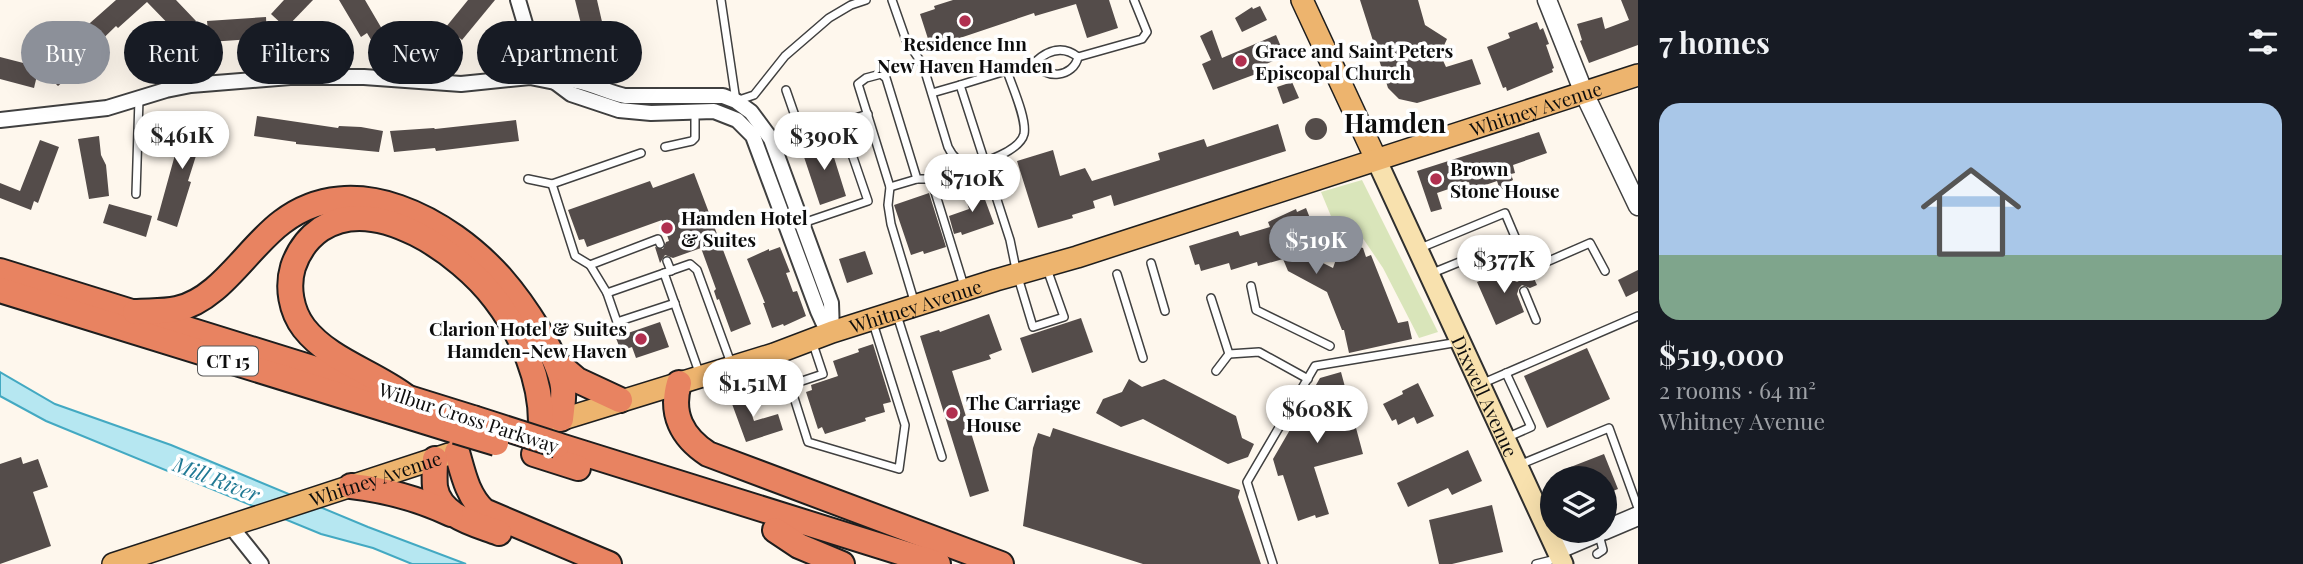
<!DOCTYPE html>
<html lang="en">
<head>
<meta charset="utf-8">
<style>
  :root { --surface:#171b24; --page:#242831; --text:#f1f3f6; --muted:#9ea1a6; --accent:#8c9099 }
  body { margin:0; font-family:"Playfair Display",serif; background:var(--page); color:var(--text); height:100vh; display:flex; flex-direction:column; font-size:26px; white-space:nowrap }
  * { box-sizing:border-box; margin:0 }
  p { font-size:23px; color:var(--muted) }
  .icon { flex:none; width:38px; height:38px; fill:none; stroke:currentColor; stroke-width:2; stroke-linecap:round; stroke-linejoin:round }
  .map { position:relative; flex:1; overflow:hidden }
  .panel { display:flex; flex-direction:column; background:var(--surface); width:665px }
  .panel>* { flex:none }
  .banner { position:absolute; left:21px; top:21px; width:665px; height:63px; display:flex; gap:14px }
  .controls { position:absolute; left:1540px; top:466px; display:grid; gap:14px }
  .controls a { display:grid; place-items:center; width:77px; height:77px; border-radius:50%; background:var(--surface); box-shadow:0 7px 28px #0002; font-size:35px }
  .price { position:absolute; translate:-50% -60px; padding:0 16px; border-radius:24px; background:#fff; color:#222; font-size:23px; line-height:46px; filter:drop-shadow(0 2px 4px #0008) }
  .price::after { content:''; position:absolute; left:50%; top:42px; width:21px; height:16px; margin-left:-10px; background:inherit; clip-path:polygon(0 0,100% 0,50% 100%) }
  .price.current { background:var(--accent); color:#fff }
  ul { padding:0; list-style:none }
  li { display:grid; align-content:center; gap:14px; height:371px; padding:0 21px }
  li span { display:grid; place-items:center; height:217px; border-radius:21px; color:#555 }
  li>.icon { margin-inline-start:auto }
  span .icon { width:126px; height:126px; fill:#fffc; stroke-width:1 }
  li b { font-size:30px }
  h2 { display:flex; justify-content:space-between; align-items:center; height:84px; padding:0 21px; font-size:30px }
  .chip { padding:0 24px; border-radius:32px; background:var(--surface); box-shadow:0 7px 28px #0002; font-size:24px; line-height:63px }
  .chip.current { background:var(--accent); color:#fff }
  main { display:flex; flex:1; min-height:0 }
  .map>svg:first-child { display:block }
  .green { fill:#d9e5ba }
  .water { fill:#b6e7f1; stroke:#43a9c2; stroke-width:2 }
  .building { fill:#544c4a }
  .lines { fill:none; stroke-linecap:round; stroke-linejoin:round }
  .service-casing { stroke:#404040; stroke-width:10 }
  .minor-casing { stroke:#404040; stroke-width:18 }
  .tertiary-casing { stroke:#404040; stroke-width:21 }
  .secondary-casing { stroke:#2f2f2f; stroke-width:23 }
  .primary-casing { stroke:#1e1e1e; stroke-width:24 }
  .motorway-casing { stroke:#1e1e1e; stroke-width:28 }
  .service { stroke:#fff; stroke-width:7 }
  .minor { stroke:#fff; stroke-width:14 }
  .tertiary { stroke:#fff; stroke-width:18 }
  .secondary { stroke:#f8e1ae; stroke-width:19 }
  .primary { stroke:#edb46e; stroke-width:21 }
  .motorway { stroke:#e88361; stroke-width:24 }
  .motorway-bridge-casing { stroke:#1e1e1e; stroke-width:28; stroke-linecap:butt }
  .motorway-bridge { stroke:#e88361; stroke-width:24 }
  .poi-dot { fill:#b13050; stroke:#fff; stroke-width:2.5 }
  .labels { text-anchor:middle; dominant-baseline:central; stroke-width:7; stroke-linejoin:round; paint-order:stroke }
  .shield { fill:#fff; stroke:#565656; stroke-width:2 }
  .shield-label { font-size:18px; font-weight:bold; fill:#0d0d0d }
  .poi-label { font-size:19px; font-weight:bold; fill:#0d0d0d; stroke:#fff; text-anchor:start }
  .street-label { font-size:19px; fill:#0d0d0d; stroke:#fff }
  .water-label { font-size:21px; font-style:italic; fill:#207994; stroke:#fff }
  .district-label { font-size:26px; font-weight:bold; fill:#0d0d0d; stroke:#fff }
</style>
</head>
<body>
<main>
<div class="map">
<svg width="1638" height="564" viewBox="0 0 1638 564">
  <rect width="100%" height="100%" fill="#fef7ed"/>
  <polygon class="green" points="1362,180 1438,332 1419,338 1383,268 1358,231 1338,233 1321,192"/>
  <polygon class="water" points="0,372 55,404 171,445 368,527 466,564 412,564 373,548 321,534 46,421 0,396"/>
  <g class="building">
    <polygon points="116,0 176,0 196,21 180,36 147,2 118,28 116,26 87,54 89,56 82,63 83,65 58,86 43,71 75,40 73,38"/>
    <polygon points="284,0 313,0 286,28 271,14"/>
    <polygon points="339,0 365,0 382,29 443,32 442,54 382,50 380,46 376,48 367,33 361,37"/>
    <polygon points="468,0 495,0 462,40 446,27"/>
    <polygon points="575,0 597,0 606,39 586,44"/>
    <polygon points="953,0 1109,0 1118,28 1087,38 1076,4 1035,16 1034,13 945,43 944,40 930,45 920,14 935,9 934,6"/>
    <polygon points="1360,0 1418,0 1425,25 1447,39 1440,54 1446,67 1472,59 1481,84 1417,103 1399,99 1388,88"/>
    <polygon points="1621,0 1638,0 1638,45 1589,63 1580,41 1582,40 1577,24 1602,17 1605,29 1629,20"/>
    <polygon points="1260,6 1267,20 1242,32 1235,18 1252,7 1253,9"/>
    <polygon points="266,17 267,38 209,42 207,21"/>
    <polygon points="1537,22 1540,30 1543,28 1549,44 1546,45 1554,68 1552,69 1553,72 1507,91 1506,87 1503,88 1487,47 1510,38 1508,33"/>
    <polygon points="1212,30 1222,58 1276,35 1285,56 1254,69 1256,74 1213,90 1202,64 1211,60 1200,36"/>
    <polygon points="0,57 39,67 34,88 0,79"/>
    <polygon points="1292,82 1299,98 1283,104 1277,87"/>
    <polygon points="190,115 210,121 204,141 201,140 188,181 191,182 177,227 157,220 181,133 184,134"/>
    <polygon points="257,116 338,128 339,126 361,127 383,131 379,152 296,144 296,142 254,136"/>
    <circle cx="1316" cy="129" r="11"/>
    <polygon points="516,120 519,141 436,151 435,148 394,152 390,131 434,128 435,129"/>
    <polygon points="1278,124 1286,151 1114,206 1111,195 1093,201 1095,208 1072,215 1073,218 1038,228 1017,161 1053,150 1060,176 1085,168 1092,181 1160,160 1158,153 1204,139 1207,147"/>
    <polygon points="1539,132 1547,153 1513,165 1515,173 1511,174 1513,180 1509,182 1511,186 1500,190 1497,181 1471,190 1469,182 1437,193 1442,209 1431,212 1417,171"/>
    <polygon points="827,135 846,196 820,205 803,154 816,150 812,140"/>
    <polygon points="99,136 101,155 106,165 109,196 89,199 78,139"/>
    <polygon points="40,140 59,147 38,203 34,201 31,210 0,198 0,183 20,191"/>
    <polygon points="694,173 751,324 731,332 719,299 717,300 714,291 716,289 701,248 673,258 665,255 660,263 655,247 663,249 666,242 669,241 662,220 587,247 584,239 579,240 568,210 650,181 653,188"/>
    <polygon points="980,186 994,224 962,235 961,232 954,234 949,216 969,209 963,191"/>
    <polygon points="929,193 946,247 924,254 923,251 911,255 894,205"/>
    <polygon points="109,204 152,216 146,237 103,223"/>
    <polygon points="1306,208 1317,236 1306,240 1313,258 1333,268 1340,248 1350,244 1363,248 1366,257 1371,255 1398,323 1408,321 1412,339 1349,353 1344,330 1342,330 1327,292 1288,271 1283,259 1258,266 1257,262 1231,270 1229,263 1201,271 1199,264 1195,265 1189,246 1238,231 1240,236 1270,227 1268,222 1296,209 1297,212"/>
    <polygon points="780,247 790,272 786,273 793,292 797,291 806,316 784,326 783,324 772,328 763,303 765,303 747,259 769,249 769,251"/>
    <polygon points="865,251 873,274 847,283 839,259"/>
    <polygon points="1506,270 1510,279 1517,282 1523,279 1524,273 1530,270 1537,285 1530,288 1522,285 1519,288 1517,294 1524,312 1496,325 1477,282"/>
    <polygon points="1638,270 1638,291 1626,297 1618,280"/>
    <polygon points="989,314 1002,350 989,355 991,359 952,371 989,491 970,497 920,336 939,330 940,332"/>
    <polygon points="1081,318 1093,352 1032,373 1020,338"/>
    <polygon points="660,322 669,347 636,358 632,347 621,351 614,333 626,329 628,333"/>
    <polygon points="873,344 891,402 883,404 885,412 865,418 866,421 825,434 822,427 818,429 806,392 812,390 811,385 838,376 833,361 859,352 858,349"/>
    <polygon points="1587,348 1610,399 1547,428 1524,376"/>
    <polygon points="1341,372 1363,454 1314,467 1329,514 1316,518 1315,515 1298,521 1283,475 1278,476 1273,459 1320,378"/>
    <polygon points="1129,379 1142,387 1164,379 1236,416 1242,438 1254,444 1248,457 1228,464 1143,419 1121,427 1096,413 1103,399 1122,392"/>
    <polygon points="1418,383 1434,416 1417,424 1414,417 1398,425 1396,419 1392,421 1383,404 1403,394 1402,391"/>
    <polygon points="743,388 754,421 778,414 783,430 746,442 728,393"/>
    <polygon points="1053,428 1240,490 1238,497 1261,564 1143,564 1023,526 1033,448 1038,433 1050,437"/>
    <polygon points="1468,450 1482,481 1452,495 1448,488 1408,507 1397,483"/>
    <polygon points="1604,454 1618,489 1605,494 1605,478 1572,478 1568,468"/>
    <polygon points="21,457 23,464 38,459 48,487 33,492 51,546 0,564 0,464"/>
    <polygon points="1492,505 1503,552 1452,564 1439,564 1429,520"/>
  </g>
  <g class="lines">
    <g class="service-casing">
      <g id="service">
        <polyline points="721,0 736,101 754,95 785,56 829,18 851,5 866,0"/>
        <path d="M892,0L906,40L923,65L948,147C952,155 958,163 968,164C983,165 1020,150 1024,134C1027,119 1012,86 1007,71"/>
        <path d="M1035,62C1044,81 1074,77 1078,57"/>
        <polyline points="786,90 802,136"/>
        <polyline points="932,93 960,85"/>
        <polyline points="665,147 692,141 695,138 695,112"/>
        <polyline points="641,153 552,184 575,256 590,265 607,293 690,264 697,270 732,366"/>
        <polyline points="528,179 552,184"/>
        <polyline points="890,187 917,179"/>
        <polyline points="136,194 139,99"/>
        <polyline points="803,223 868,201 845,134 836,124 868,114"/>
        <polyline points="1516,239 1525,256 1535,267 1590,243 1605,271"/>
        <polyline points="1418,249 1505,213 1516,239 1430,274"/>
        <polyline points="667,261 671,271"/>
        <polyline points="1151,263 1165,311"/>
        <polyline points="590,265 658,239 660,244"/>
        <path d="M1047,269L1064,317L1033,327L1017,274L1010,240L960,85L1035,62C1048,50 1063,45 1078,57L1142,39L1147,32L1134,0"/>
        <polyline points="664,273 700,375"/>
        <polyline points="1117,274 1143,358"/>
        <polyline points="1518,276 1513,261 1525,256"/>
        <polyline points="1251,286 1256,310 1330,346"/>
        <polyline points="1524,291 1536,320"/>
        <polyline points="607,293 617,322 675,303"/>
        <polyline points="1211,298 1229,354 1216,371"/>
        <polyline points="915,304 891,224 888,205 890,187 858,84 866,78 881,74 886,78 917,179 931,179 964,286"/>
        <polyline points="896,312 942,457"/>
        <polyline points="813,344 823,374 790,385 808,442 899,469 905,425 873,323"/>
        <polyline points="1229,354 1259,352 1308,379"/>
        <polyline points="1481,384 1638,316"/>
        <polyline points="1506,438 1531,427 1506,373"/>
        <polyline points="1519,465 1609,428 1638,508"/>
        <polyline points="1597,554 1603,550 1599,535"/>
        <polyline points="1273,564 1247,482 1315,366 1459,342"/>
        <polyline points="1536,564 1560,558"/>
      </g>
    </g>
    <g class="minor-casing">
      <g id="minor">
        <polyline points="518,0 526,27 530,77"/>
        <path d="M555,82C579,75 601,91 625,96H723L736,101L751,112L771,139L831,303L832,332"/>
        <polyline points="0,120 107,108 166,90 191,85 290,77 364,77 461,84 530,77 555,82 571,94 619,110 651,113 714,111 737,120 753,136 818,311 823,322 832,332"/>
        <polyline points="229,524 261,564"/>
      </g>
    </g>
    <g class="tertiary-casing">
      <g id="tertiary">
        <polyline points="1547,0 1584,93 1638,206"/>
        <polyline points="1605,530 1638,516"/>
        <polyline points="1557,550 1604,530"/>
      </g>
    </g>
    <g class="secondary-casing">
      <g id="secondary">
        <path id="s1" d="M1376,159L1563,564"/>
      </g>
    </g>
    <g class="primary-casing">
      <g id="primary">
        <polyline points="1302,0 1376,159"/>
        <path id="s2" d="M547,424L774,354L832,332L996,280L1077,257L1638,75"/>
        <path id="s3" d="M113,564L449,454"/>
      </g>
    </g>
    <g class="motorway-casing">
      <g id="motorway">
        <polyline points="0,271 473,418"/>
        <polyline points="0,290 456,431"/>
        <path d="M135,312C149,311 164,312 177,309C220,300 248,247 282,222C354,167 449,220 501,278C522,302 559,356 563,387C564,398 562,409 561,419"/>
        <polyline points="557,363 577,380 620,400"/>
        <path d="M679,383C670,414 682,437 708,454L1001,564"/>
        <path d="M405,396C373,372 329,360 304,328C291,311 287,287 293,267C298,252 308,238 321,229C376,193 461,254 495,299C522,334 542,381 541,426"/>
        <polyline points="557,445 938,564"/>
        <path d="M457,452C463,473 467,495 484,511L609,564"/>
        <polyline points="534,454 578,468"/>
        <path d="M435,459C435,468 434,478 435,487C440,517 476,524 499,533"/>
        <path d="M351,486C386,490 419,499 451,514"/>
        <polyline points="775,530 799,546 842,564"/>
      </g>
    </g>
    <use href="#service" class="service"/>
    <use href="#minor" class="minor"/>
    <use href="#tertiary" class="tertiary"/>
    <use href="#secondary" class="secondary"/>
    <use href="#primary" class="primary"/>
    <use href="#motorway" class="motorway"/>
    <g class="motorway-bridge-casing">
      <g id="motorway-bridge">
        <polyline points="473,418 557,445"/>
        <polyline points="456,431 496,443"/>
      </g>
    </g>
    <use href="#motorway-bridge" class="motorway-bridge"/>
  </g>
  <g class="poi-dot">
    <circle cx="965" cy="21" r="7"/>
    <circle cx="1241" cy="61" r="7"/>
    <circle cx="1436" cy="179" r="7"/>
    <circle cx="667" cy="228" r="7"/>
    <circle cx="641" cy="339" r="7"/>
    <circle cx="952" cy="413" r="7"/>
  </g>
  <g class="labels">
    <rect class="shield" x="198" y="346.5" width="60" height="29" rx="5"/>
    <g class="shield-label">
      <text x="228" y="361">CT 15</text>
    </g>
    <g class="poi-label">
      <text x="965" y="43" text-anchor="middle">Residence Inn<tspan x="965" dy="22">New Haven Hamden</tspan></text>
      <text x="1255" y="50">Grace and Saint Peters<tspan x="1255" dy="22">Episcopal Church</tspan></text>
      <text x="1450" y="168">Brown<tspan x="1450" dy="22">Stone House</tspan></text>
      <text x="681" y="217">Hamden Hotel<tspan x="681" dy="22">&amp; Suites</tspan></text>
      <text x="627" y="328" text-anchor="end">Clarion Hotel &amp; Suites<tspan x="627" dy="22">Hamden-New Haven</tspan></text>
      <text x="966" y="402">The Carriage<tspan x="966" dy="22">House</tspan></text>
    </g>
    <g class="street-label">
      <text stroke="none"><textPath href="#s2" startOffset="1038">Whitney Avenue</textPath></text>
      <text stroke="none"><textPath href="#s2" startOffset="387">Whitney Avenue</textPath></text>
      <text stroke="none"><textPath href="#s1" startOffset="261">Dixwell Avenue</textPath></text>
      <text transform="translate(469 417) rotate(18)">Wilbur Cross Parkway</text>
      <text stroke="none"><textPath href="#s3" startOffset="276">Whitney Avenue</textPath></text>
    </g>
    <g class="water-label">
      <text transform="translate(217 478) rotate(21)">Mill River</text>
    </g>
    <g class="district-label">
      <text x="1395" y="122">Hamden</text>
    </g>
  </g>
</svg>
<div class="controls">
<a><svg class="icon" aria-label="layers" viewBox="0 0 24 24"><path d="M12 4l9 5-9 5-9-5zM3 14l9 5 9-5"/></svg></a>
</div>
<b class="price" style="left:182px;top:171px">$461K</b>
<b class="price" style="left:824px;top:172px">$390K</b>
<b class="price" style="left:972px;top:214px">$710K</b>
<b class="price current" style="left:1316px;top:276px">$519K</b>
<b class="price" style="left:1504px;top:295px">$377K</b>
<b class="price" style="left:753px;top:419px">$1.51M</b>
<b class="price" style="left:1317px;top:445px">$608K</b>
<div class="banner">
<a class="chip current">Buy</a>
<a class="chip">Rent</a>
<a class="chip">Filters</a>
<a class="chip">New</a>
<a class="chip">Apartment</a>
</div>
</div>
<section class="panel">
<h2>7 homes<svg class="icon" aria-label="filters" viewBox="0 0 24 24"><path d="M4 7h16M4 17h16"/><circle cx="9" cy="7" r="2"/><circle cx="15" cy="17" r="2"/></svg></h2>
<ul>
<li><span style="background:linear-gradient(#a9c7e8 70%,#7fa58c 0)"><svg class="icon" aria-label="home" viewBox="0 0 24 24"><path d="M3 11l9-7 9 7M6 9v11h12V9"/></svg></span><div><b>$519,000</b><p>2 rooms · 64 m²</p><p>Whitney Avenue</p></div></li>
</ul>
</section>
</main>
</body>
</html>
